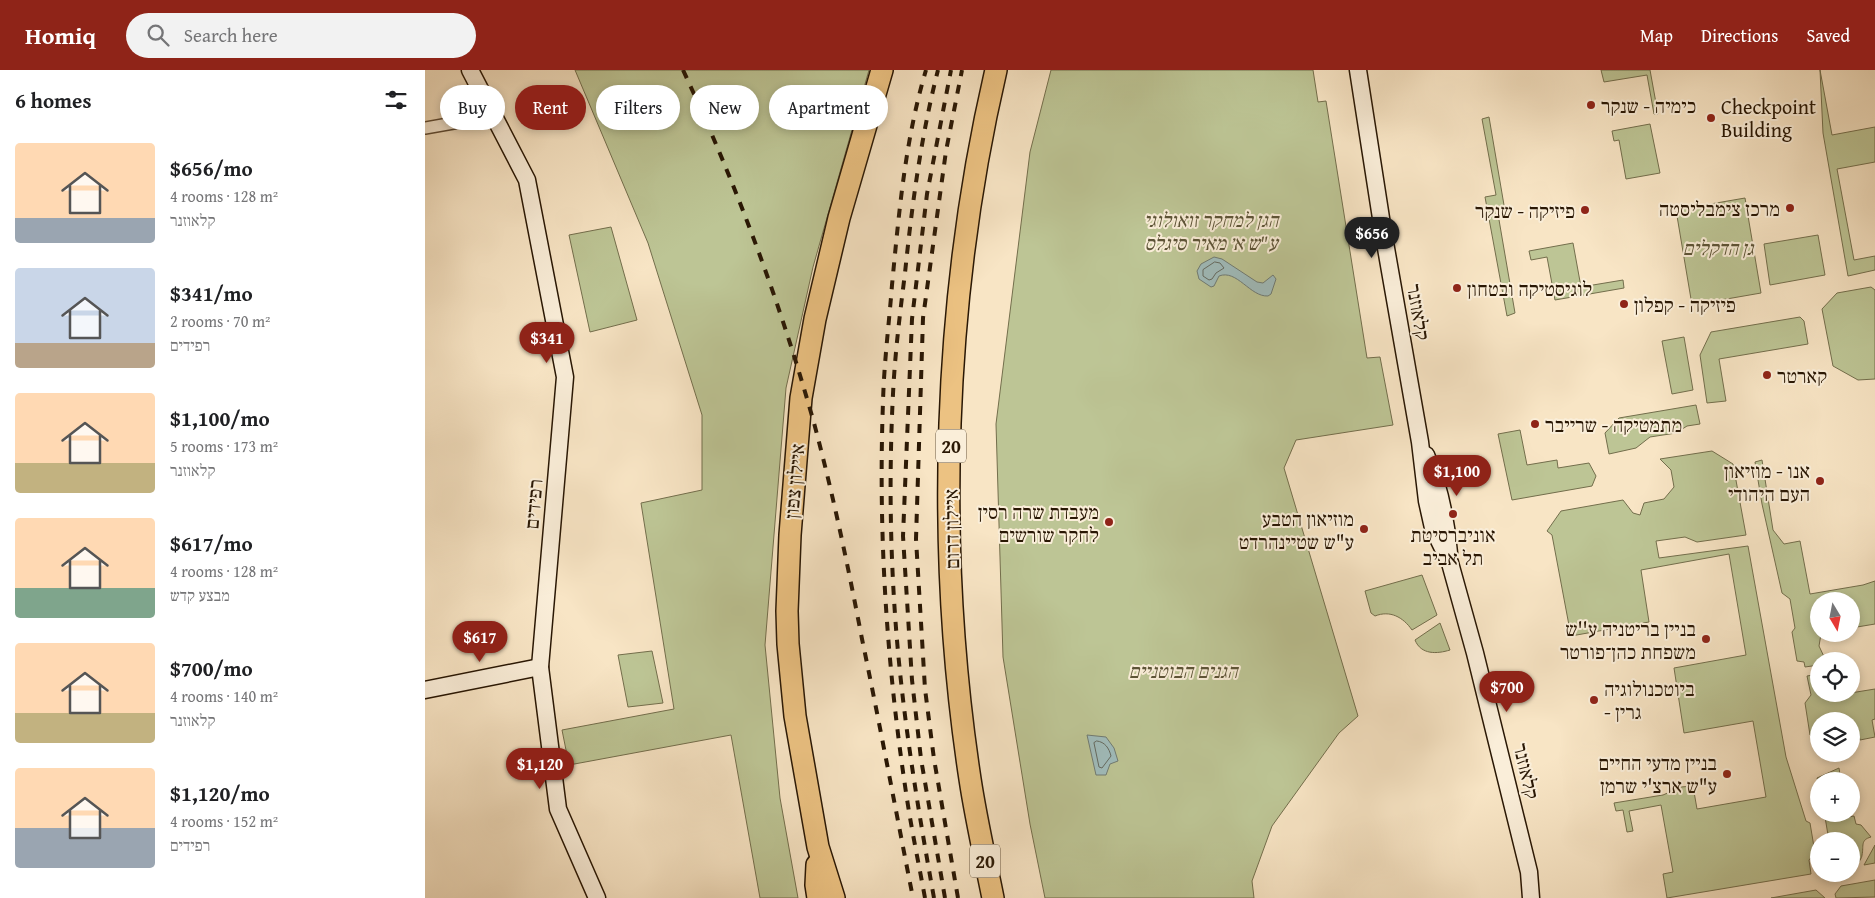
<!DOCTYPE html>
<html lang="en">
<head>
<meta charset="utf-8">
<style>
  :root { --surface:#fff; --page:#f2f2f2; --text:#202124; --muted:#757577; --accent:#8f2418 }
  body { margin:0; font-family:"Gentium Book Plus","Frank Ruhl Libre",serif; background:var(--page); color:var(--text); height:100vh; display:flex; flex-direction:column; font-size:19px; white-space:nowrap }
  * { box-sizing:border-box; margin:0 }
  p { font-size:16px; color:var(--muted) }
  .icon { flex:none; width:28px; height:28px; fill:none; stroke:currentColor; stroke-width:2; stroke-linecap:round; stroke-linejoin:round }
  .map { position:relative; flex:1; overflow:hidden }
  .side { display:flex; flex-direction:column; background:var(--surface); width:425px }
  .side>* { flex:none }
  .hud { position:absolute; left:15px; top:15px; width:475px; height:45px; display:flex; gap:10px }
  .needle { width:32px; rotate:170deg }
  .tools { position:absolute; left:1385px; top:522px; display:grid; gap:10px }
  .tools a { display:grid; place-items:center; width:50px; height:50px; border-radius:50%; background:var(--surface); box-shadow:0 2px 8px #0003; font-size:25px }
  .price { position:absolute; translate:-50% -42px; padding:0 11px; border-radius:18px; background:var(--accent); color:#fff; font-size:16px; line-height:32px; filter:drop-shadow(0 1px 2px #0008) }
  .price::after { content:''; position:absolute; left:50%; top:30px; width:15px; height:11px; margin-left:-8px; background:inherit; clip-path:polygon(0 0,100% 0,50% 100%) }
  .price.current { background:#222; color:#fff }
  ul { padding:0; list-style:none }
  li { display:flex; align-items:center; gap:15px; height:125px; padding:0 15px }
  li span { display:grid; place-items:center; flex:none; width:140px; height:100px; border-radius:5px; color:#555 }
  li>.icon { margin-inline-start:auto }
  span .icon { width:60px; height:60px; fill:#fffc; stroke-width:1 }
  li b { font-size:21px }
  h2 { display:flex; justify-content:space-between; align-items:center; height:60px; padding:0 15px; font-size:21px }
  .tag { padding:0 18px; border-radius:22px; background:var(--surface); box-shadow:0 2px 8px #0003; font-size:18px; line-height:45px }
  .tag.current { background:var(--accent); color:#fff }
  header { display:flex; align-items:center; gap:30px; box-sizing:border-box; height:70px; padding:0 25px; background:var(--accent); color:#fff }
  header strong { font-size:24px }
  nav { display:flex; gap:28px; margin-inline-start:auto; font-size:18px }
  .search { width:350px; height:45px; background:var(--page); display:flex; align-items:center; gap:12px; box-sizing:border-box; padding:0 18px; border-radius:28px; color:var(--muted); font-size:19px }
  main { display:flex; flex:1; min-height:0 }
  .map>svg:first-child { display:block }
  .green { fill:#bdc595; stroke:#736e4c }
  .water { fill:#a0bdbd; stroke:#707b73 }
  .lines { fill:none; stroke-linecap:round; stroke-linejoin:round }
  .shore { stroke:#646a60; stroke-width:1 }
  .street-casing { stroke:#5d4a34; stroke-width:14 }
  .secondary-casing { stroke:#291704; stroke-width:19 }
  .highway-casing { stroke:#291704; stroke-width:24 }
  .street { stroke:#faeed9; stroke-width:11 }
  .secondary { stroke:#faeed9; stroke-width:16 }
  .highway { stroke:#ecc282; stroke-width:21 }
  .rail { stroke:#291704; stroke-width:4; stroke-dasharray:9 9; stroke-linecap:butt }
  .poi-dot { fill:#8f2418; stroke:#faeed9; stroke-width:2 }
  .labels { text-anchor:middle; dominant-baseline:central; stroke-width:4; stroke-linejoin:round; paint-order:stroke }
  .shield { fill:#faeed9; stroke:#685844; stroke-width:1 }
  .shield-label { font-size:19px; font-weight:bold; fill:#291704 }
  .poi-label { font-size:20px; fill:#291704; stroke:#faeed9; text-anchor:start }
  .park-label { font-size:20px; font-style:italic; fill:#5d5437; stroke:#faeed9 }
  .street-label { font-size:20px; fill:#291704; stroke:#faeed9 }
</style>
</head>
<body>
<header>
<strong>Homiq</strong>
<div class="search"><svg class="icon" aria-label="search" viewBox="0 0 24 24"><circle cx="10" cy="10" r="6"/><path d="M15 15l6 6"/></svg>Search here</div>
<nav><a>Map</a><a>Directions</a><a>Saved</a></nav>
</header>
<main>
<section class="side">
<h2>6 homes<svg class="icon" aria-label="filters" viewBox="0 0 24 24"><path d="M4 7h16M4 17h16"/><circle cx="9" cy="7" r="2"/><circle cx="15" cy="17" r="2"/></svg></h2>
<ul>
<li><span style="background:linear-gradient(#ffd9b3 75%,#9aa5b1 0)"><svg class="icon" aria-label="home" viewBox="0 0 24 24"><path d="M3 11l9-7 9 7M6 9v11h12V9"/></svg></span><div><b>$656/mo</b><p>4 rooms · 128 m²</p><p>קלאוזנר</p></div></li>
<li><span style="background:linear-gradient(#c9d6e8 75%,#b9a48a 0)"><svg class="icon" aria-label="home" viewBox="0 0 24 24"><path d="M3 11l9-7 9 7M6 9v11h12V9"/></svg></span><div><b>$341/mo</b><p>2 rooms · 70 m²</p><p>רפידים</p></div></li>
<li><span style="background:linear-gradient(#ffd9b3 70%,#c2b280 0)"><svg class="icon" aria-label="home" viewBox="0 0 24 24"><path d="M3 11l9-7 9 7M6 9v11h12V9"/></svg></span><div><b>$1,100/mo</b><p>5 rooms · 173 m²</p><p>קלאוזנר</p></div></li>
<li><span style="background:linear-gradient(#ffd9b3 70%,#7fa58c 0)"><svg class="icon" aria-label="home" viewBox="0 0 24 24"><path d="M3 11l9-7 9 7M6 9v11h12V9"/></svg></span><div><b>$617/mo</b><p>4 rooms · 128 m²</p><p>מבצע קדש</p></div></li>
<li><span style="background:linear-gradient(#ffd9b3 70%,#c2b280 0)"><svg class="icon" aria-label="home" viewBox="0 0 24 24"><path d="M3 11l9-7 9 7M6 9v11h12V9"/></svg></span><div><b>$700/mo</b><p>4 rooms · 140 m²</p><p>קלאוזנר</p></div></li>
<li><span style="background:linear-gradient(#ffd9b3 60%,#9aa5b1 0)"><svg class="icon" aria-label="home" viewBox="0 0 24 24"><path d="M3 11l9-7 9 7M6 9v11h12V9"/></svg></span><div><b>$1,120/mo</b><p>4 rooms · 152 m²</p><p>רפידים</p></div></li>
</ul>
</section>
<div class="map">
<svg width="1450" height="828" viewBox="0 0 1450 828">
  <rect width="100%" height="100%" fill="#f8e5c5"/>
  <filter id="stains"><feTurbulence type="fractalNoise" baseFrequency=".004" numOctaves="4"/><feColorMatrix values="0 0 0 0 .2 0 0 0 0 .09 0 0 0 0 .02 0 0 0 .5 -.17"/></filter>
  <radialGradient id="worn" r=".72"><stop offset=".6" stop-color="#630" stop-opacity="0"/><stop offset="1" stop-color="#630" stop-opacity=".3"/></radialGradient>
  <g class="green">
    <polygon points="150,0 444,0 388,197 361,318 340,575 355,728 373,828 335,828 306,665 144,695 137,660 249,639 216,433 277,420 277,345 223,173"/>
    <polygon points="626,0 888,0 893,32 901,31 942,288 955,287 968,355 871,370 859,398 933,646 914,663 847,756 827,811 829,828 620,828 605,754 578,587 571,354 605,82"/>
    <polygon points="1176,0 1225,0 1233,44 1229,44 1222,5 1179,12"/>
    <polygon points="1395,0 1407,65 1450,57 1450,92 1412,99 1429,190 1450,186 1450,200 1423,206 1398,63"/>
    <polygon points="1064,47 1080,141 1073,144 1090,243 1082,246 1060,127 1071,125 1057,49"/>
    <polygon points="1225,54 1235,103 1201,109 1194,70 1189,71 1187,61"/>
    <polygon points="1320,128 1336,223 1267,235 1251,140"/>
    <polygon points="186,157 212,250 165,262 144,165"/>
    <polygon points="1393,165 1400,205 1345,215 1339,174"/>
    <polygon points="1148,173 1156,217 1198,210 1199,218 1130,230 1122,187 1106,190 1104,181"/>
    <polygon points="1446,217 1450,220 1450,309 1433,310 1408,296 1397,239 1412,223"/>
    <polygon points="1375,247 1379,251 1383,274 1294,289 1301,331 1282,333 1275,285 1286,262"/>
    <polygon points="1259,267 1268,320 1247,324 1237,271"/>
    <polygon points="1271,335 1275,354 1262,356 1251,363 1225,367 1211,378 1184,384 1180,363 1194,348"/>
    <polygon points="1095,360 1102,395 1132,390 1133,398 1164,393 1171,406 1167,416 1087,430 1073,364"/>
    <polygon points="1287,381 1308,394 1321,465 1272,472 1260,467 1231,471 1234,488 1323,476 1361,687 1381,751 1385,753 1390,783 1384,790 1386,804 1242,828 1238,804 1248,802 1236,735 1204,741 1208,761 1202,762 1198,740 1191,741 1189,733 1238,725 1256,717 1268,716 1272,739 1341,727 1328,651 1259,663 1249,598 1321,585 1304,484 1216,500 1224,552 1146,566 1127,465 1122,461 1136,441 1198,430 1208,443 1215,445 1219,433 1239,429 1249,417 1246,400 1235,389"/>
    <polygon points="1337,390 1348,460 1359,474 1375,471 1385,524 1438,515 1450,511 1450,554 1426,558 1426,531 1394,531 1394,564 1396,564 1394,576 1401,591 1394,591 1394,595 1380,597 1379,592 1372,591 1367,562 1370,558 1365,529 1357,523 1337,434 1330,392"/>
    <path d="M997,505L1012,545L987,560C978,547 965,540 950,546L946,543L940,521Z"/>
    <path d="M1015,553L1025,580C1012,584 996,585 990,570Z"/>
    <polygon points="227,581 238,633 203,637 193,585"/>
    <polygon points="1394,604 1394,624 1413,624 1413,625 1450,619 1450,649 1447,650 1450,667 1435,670 1433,659 1426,660 1426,651 1394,651 1394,672 1385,665 1380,633 1386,625 1382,606"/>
    <polygon points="1414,698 1416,711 1394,711 1394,717 1392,708"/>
    <path d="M1402,744H1422L1423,747L1429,746L1431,754L1436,755L1446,767C1435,770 1439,776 1437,785C1437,788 1433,793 1431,797H1426V771H1404L1400,747Z"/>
    <polygon points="1450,775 1450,793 1439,795"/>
    <polygon points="1450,810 1450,827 1411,828 1410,824 1416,816"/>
    <polygon points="1391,820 1400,828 1346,828"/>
  </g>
  <g class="water">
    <path d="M789,187L797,189L832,212L838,213L848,205L851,209L846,224L843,226C825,227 812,199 794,206L789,216L786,217L774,209L772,201L776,194Z"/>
    <polygon points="662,665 681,667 689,678 693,691 685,694 681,705 671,705"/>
  </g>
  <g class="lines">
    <g class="shore">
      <polygon points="790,192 795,193 799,198 791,203 787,209 784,210 778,206 778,200"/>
      <path d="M672,671C680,672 684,678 686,686L677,698L674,697L669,673Z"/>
    </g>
    <g class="street-casing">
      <polyline id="street" points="0,58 68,46"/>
    </g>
    <g class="secondary-casing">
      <g id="secondary">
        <polyline points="45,0 102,110 140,307 115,597 133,739 172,828"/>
        <polyline points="933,0 958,161 995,372 1002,431 1008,458 1025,493 1050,583 1104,802 1106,828"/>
        <path d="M1001,385C1015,417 1021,448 1024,483"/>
        <polyline points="0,620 115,597"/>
      </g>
    </g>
    <g class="highway-casing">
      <g id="highway">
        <polyline points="392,795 391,815 393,828"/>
        <polyline points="409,828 393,777 370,646 363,574 362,541 365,465 376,328 390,249 414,148 457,0"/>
        <path d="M568,828C560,788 551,749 545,709C510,479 518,227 571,0"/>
      </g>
    </g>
    <use href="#street" class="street"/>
    <use href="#secondary" class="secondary"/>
    <use href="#highway" class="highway"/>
    <g class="rail">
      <path d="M258,0C311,114 355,232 389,353C408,424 423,496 437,569C455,655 471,742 488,828"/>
      <path d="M500,828C494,795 487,762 482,729C462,598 453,465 458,332C459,293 464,254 467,215C474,143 480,70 501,0"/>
      <path d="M509,828C493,739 478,649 471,558C465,480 464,402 468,324C470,283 475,243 480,203C487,135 496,66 513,0"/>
      <polyline points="520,828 496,689 487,610 478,466 487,249 502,124 526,0"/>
      <polyline points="533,828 509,689 500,619 491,469 498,248 521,81 537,0"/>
    </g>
  </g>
  <g class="poi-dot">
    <circle cx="1166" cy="35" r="5"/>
    <circle cx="1286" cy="48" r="5"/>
    <circle cx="1365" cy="138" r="5"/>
    <circle cx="1160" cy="140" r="5"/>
    <circle cx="1032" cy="218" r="5"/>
    <circle cx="1199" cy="234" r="5"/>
    <circle cx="1342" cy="305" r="5"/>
    <circle cx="1110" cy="354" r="5"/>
    <circle cx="1395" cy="411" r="5"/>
    <circle cx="1028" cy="444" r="5"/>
    <circle cx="684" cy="452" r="5"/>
    <circle cx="939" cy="459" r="5"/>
    <circle cx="1281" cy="569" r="5"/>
    <circle cx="1169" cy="630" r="5"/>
    <circle cx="1302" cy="704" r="5"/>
  </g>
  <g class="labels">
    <g class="shield">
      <rect x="511" y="359.5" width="30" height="33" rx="4"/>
      <rect x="545" y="774.5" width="30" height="33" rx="4"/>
    </g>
    <g class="shield-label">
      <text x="526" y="376">20</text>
      <text x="560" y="791">20</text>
    </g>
    <g class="poi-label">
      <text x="1176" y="35">כימיה - שנקר</text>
      <text x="1296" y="36">Checkpoint<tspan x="1296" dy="23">Building</tspan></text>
      <text x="1355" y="138" text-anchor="end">מרכז צימבליסטה</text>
      <text x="1150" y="140" text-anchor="end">פיזיקה - שנקר</text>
      <text x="1042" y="218">לוגיסטיקה ובטחון</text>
      <text x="1209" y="234">פיזיקה - קפלון</text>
      <text x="1352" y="305">קארטר</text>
      <text x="1120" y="354">מתמטיקה - שרייבר</text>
      <text x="1385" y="400" text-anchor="end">אנו - מוזיאון<tspan x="1385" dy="23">העם היהודי</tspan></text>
      <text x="674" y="441" text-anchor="end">מעבדת שרה רסין<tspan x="674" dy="23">לחקר שורשים</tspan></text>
      <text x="929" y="448" text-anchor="end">מוזיאון הטבע<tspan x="929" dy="23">ע"ש שטיינהרדט</tspan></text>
      <text x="1028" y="464" text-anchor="middle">אוניברסיטת<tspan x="1028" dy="23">תל אביב</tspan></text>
      <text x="1271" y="558" text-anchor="end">בניין בריטניה ע''ש<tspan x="1271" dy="23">משפחת כהן־פורטר</tspan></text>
      <text x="1179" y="618">ביוטכנולוגיה<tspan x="1179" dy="23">- גרין</tspan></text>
      <text x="1292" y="692" text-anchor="end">בניין מדעי החיים<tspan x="1292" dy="23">ע"ש ארצ'י שרמן</tspan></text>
    </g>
    <g class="park-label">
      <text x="786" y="149">הגן למחקר זואולוגי<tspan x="786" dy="23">ע"ש א׳ מאיר סיגלס</tspan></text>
      <text x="1293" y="177">גן הדקלים</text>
      <text x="758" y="600">הגנים הבוטניים</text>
    </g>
    <g class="street-label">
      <text transform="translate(994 242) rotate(80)">קלאוזנר</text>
      <text transform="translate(369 411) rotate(-85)">איילון צפון</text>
      <text transform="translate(108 434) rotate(-85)">רפידים</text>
      <text transform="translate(526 459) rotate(-91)">איילון דרום</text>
      <text transform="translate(1102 701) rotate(77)">קלאוזנר</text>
    </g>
  </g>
  <rect width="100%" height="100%" filter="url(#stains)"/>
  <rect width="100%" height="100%" fill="url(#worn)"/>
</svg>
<div class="tools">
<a><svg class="needle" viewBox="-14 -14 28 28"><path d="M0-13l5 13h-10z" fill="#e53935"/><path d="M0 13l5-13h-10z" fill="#757577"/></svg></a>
<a><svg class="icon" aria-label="locate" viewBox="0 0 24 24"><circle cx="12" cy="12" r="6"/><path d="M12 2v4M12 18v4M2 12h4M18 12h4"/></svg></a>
<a><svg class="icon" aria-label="layers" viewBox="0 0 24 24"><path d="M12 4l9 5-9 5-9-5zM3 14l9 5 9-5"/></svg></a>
<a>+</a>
<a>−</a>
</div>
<b class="price current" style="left:947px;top:189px">$656</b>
<b class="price" style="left:122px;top:294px">$341</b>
<b class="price" style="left:1032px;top:427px">$1,100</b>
<b class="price" style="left:55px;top:593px">$617</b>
<b class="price" style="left:1082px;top:643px">$700</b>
<b class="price" style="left:115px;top:720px">$1,120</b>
<div class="hud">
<a class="tag">Buy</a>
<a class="tag current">Rent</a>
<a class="tag">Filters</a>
<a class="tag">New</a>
<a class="tag">Apartment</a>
</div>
</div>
</main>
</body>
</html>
